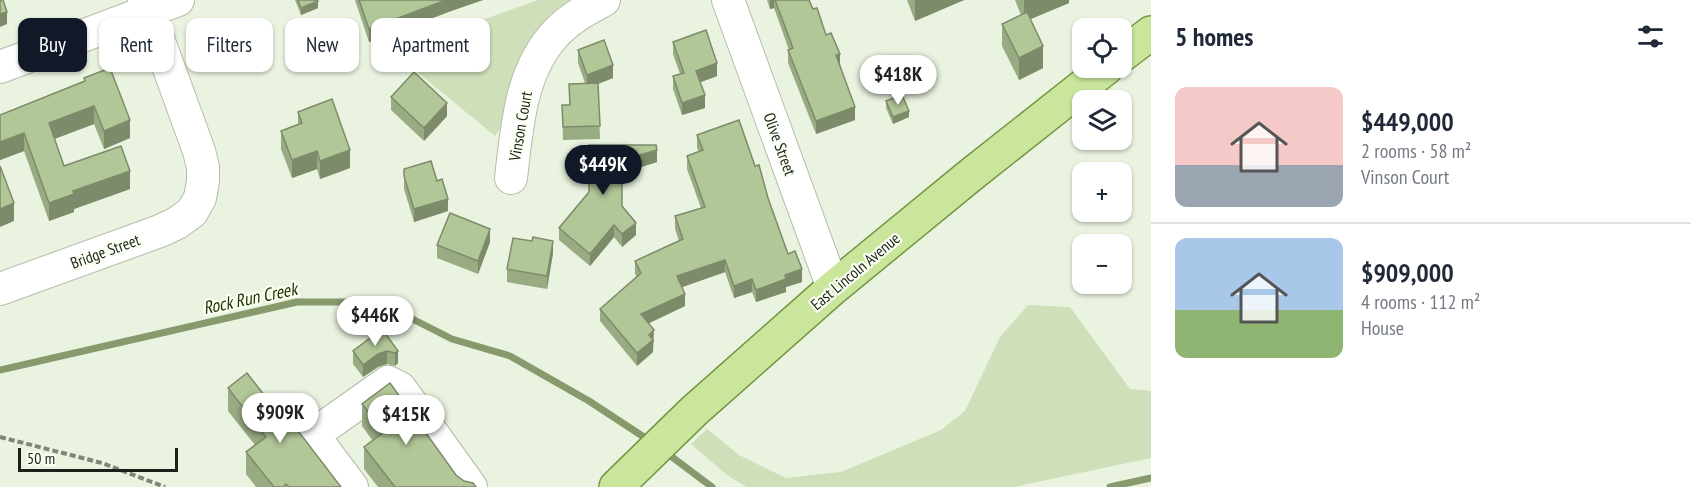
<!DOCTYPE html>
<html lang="en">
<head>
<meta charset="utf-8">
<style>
  :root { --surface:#fff; --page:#f2f2f3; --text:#1f2937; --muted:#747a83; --line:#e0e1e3; --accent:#111827 }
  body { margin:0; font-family:"PT Sans Narrow",sans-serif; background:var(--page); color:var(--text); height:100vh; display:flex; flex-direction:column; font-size:22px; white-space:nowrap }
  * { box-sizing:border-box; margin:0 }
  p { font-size:20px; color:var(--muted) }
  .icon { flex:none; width:33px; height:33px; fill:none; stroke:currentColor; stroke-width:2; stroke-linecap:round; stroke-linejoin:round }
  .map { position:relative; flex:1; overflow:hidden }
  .sheet { display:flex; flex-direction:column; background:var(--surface); width:540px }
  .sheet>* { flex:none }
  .banner { position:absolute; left:18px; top:18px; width:570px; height:54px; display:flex; gap:12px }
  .controls { position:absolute; left:1072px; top:18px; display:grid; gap:12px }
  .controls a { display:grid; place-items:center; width:60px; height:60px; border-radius:12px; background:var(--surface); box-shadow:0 2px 4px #0004; font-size:30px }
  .scale { position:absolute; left:18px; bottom:15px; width:160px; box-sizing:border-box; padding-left:6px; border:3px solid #1d2019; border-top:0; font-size:16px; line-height:21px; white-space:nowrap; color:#1d2019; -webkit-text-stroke:4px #f9fff2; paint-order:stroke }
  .price { position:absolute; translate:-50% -51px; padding:0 14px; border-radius:21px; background:#fff; color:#222; font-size:20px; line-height:39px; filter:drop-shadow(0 2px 3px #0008) }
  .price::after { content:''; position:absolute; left:50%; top:36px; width:18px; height:14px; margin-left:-9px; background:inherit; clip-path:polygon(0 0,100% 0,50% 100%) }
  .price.current { background:var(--accent); color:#fff }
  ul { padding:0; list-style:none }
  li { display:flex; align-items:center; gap:18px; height:150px; padding:0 24px }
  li+li { border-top:2px solid var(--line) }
  li span { display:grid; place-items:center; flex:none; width:168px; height:120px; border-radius:12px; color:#555 }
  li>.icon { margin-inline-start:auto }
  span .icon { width:72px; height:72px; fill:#fffc; stroke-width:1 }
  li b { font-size:26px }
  h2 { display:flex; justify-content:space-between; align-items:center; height:72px; padding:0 24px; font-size:26px }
  .pill { padding:0 21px; border-radius:12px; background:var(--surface); box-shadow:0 2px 4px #0004; font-size:21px; line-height:54px }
  .pill.current { background:var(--accent); color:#fff }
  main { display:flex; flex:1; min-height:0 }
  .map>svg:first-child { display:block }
  .green { fill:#cedfb9 }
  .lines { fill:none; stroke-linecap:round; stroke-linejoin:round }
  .stream { stroke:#869a6d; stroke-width:7 }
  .minor-casing { stroke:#b4bdaa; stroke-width:34 }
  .major-casing { stroke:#759643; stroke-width:36 }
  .path { stroke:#7f8578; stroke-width:4; stroke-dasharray:6 3; stroke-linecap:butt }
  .minor { stroke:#fff; stroke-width:32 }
  .major { stroke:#c9e69c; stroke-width:33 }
  .wall { fill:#99ab83 }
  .shaded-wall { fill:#7d8b6a }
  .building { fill:#b2c798; stroke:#7d8b6a; stroke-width:1.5 }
  .labels { text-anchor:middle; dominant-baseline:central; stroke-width:4.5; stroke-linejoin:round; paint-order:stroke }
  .street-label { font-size:16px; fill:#1d2019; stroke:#f9fff2 }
  .water-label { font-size:18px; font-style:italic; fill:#213300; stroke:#f9fff2 }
</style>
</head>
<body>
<main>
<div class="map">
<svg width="1151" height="487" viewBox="0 0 1151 487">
  <rect width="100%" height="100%" fill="#e9f3df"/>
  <g class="green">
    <polygon points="538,0 574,0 509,103 501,127 495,136 393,52"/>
    <polygon points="1028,305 1070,307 1130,389 1151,391 1151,458 1014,487 747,487 728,476 691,444 707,429 739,455 786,478 841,472 941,430 965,411 1000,337"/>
  </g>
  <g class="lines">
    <g class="stream">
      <polyline points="0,370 297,302 379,302 452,339 510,356 589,401 650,441"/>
      <polyline points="664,451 712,487"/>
      <polyline points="1110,487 1151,478"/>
    </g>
    <g class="minor-casing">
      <g id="minor">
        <polyline points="728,0 833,288"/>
        <polyline points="0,67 178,0"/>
        <path d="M511,178C517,128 520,69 558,31C572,17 588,9 604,0"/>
        <polyline points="0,289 160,231 177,223 192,212 200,198 203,181 203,167 199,151 144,0"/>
        <polyline points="352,487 313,435 388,382 400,388 471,487"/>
      </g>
    </g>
    <g class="major-casing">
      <g id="major">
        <polyline points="1122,55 1151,33"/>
        <polyline points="616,487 694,411 833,288 972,174 1106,68"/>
      </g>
    </g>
    <polyline class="path" points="0,437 102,463 165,487"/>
    <use href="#minor" class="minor"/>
    <use href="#major" class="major"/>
  </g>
  <g class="wall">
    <polygon points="295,0 317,0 318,8 301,15"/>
    <polygon points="355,0 483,0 451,11 369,42"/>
    <polygon points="767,0 809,0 813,9 826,35 840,64 855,120 816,134 788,63 788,50 789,50 774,8 770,9"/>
    <polygon points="907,0 964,0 915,21"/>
    <polygon points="1015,0 1069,0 1069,3 1030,19 1043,68 1019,80 1002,46 1002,24 1021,15"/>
    <polygon points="673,42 717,76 700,82 705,108 682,115 673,89 673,76 680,74 673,54"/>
    <polygon points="578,50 613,78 598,84 600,139 563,140 562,105 569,105 569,84 585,83 578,63"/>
    <polygon points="84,78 130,138 104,149 94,124 54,139 64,166 130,189 74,209 74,212 49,221 24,151 0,160 0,115 84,81"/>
    <polygon points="391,97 447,116 424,141 391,110"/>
    <polygon points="886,101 909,117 893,124 886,108"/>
    <polygon points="298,112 350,168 320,179 317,169 292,178 281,149 281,131 298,124"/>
    <polygon points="697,135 755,166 788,254 802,282 786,287 786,292 756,302 752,292 734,298 725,272 682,287 685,306 649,323 654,342 653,343 653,352 637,366 600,321 600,309 637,277 635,274 635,261 679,241 675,229 675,216 701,208 687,169 687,156 699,152 697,148"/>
    <polygon points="589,145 657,162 622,173 622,207 636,235 622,247 614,237 590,266 559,240 559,228 589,192"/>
    <polygon points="404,169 437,181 448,211 414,222 404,189"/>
    <polygon points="490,242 478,274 437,258 437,245"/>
    <polygon points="553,253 547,289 507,282 507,269"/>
    <polygon points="353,351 398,351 398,363 395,366 387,364 378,367 363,377 353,364"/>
    <polygon points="228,388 285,422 341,487 256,487 246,474 246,452 255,445 228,411"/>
    <polygon points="362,404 464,481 476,487 378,487 364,469 364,447 373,441 362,426"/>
  </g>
  <g class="shaded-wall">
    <polygon points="446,0 483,0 451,11 369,42 369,29"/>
    <polygon points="770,0 774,0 774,8 770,9"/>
    <polygon points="915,0 964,0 915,21"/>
    <polygon points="1024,0 1069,0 1069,3 1024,22"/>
    <polygon points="318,1 318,8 301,15 301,8"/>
    <polygon points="7,12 7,24 0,27 0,14"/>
    <polygon points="1043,46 1043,68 1019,80 1019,58"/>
    <polygon points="840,54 840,67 836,55"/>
    <polygon points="717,63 717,76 696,84 696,71"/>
    <polygon points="613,65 613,78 587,88 587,75"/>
    <polygon points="705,95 705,108 682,115 682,103"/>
    <polygon points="447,103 447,116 424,141 424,128"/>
    <polygon points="94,106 94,124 49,141 49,123"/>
    <polygon points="855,107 855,120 816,134 816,121"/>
    <polygon points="909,111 909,117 893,124 893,117"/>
    <polygon points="130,120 130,138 104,149 104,131"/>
    <polygon points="24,133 24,151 0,160 0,142"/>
    <polygon points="350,150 350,168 320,179 320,161"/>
    <polygon points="657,150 657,162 622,173 622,160"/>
    <polygon points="317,151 317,169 292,178 292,160"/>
    <polygon points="130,171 130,189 74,209 74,212 49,221 49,203 73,191"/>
    <polygon points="448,199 448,211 414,222 414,209"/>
    <polygon points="14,203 14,221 0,227 0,209"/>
    <polygon points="636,223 636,235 622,247 622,234"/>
    <polygon points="614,225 614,237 590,266 590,254"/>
    <polygon points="490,229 490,242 478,274 478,261"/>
    <polygon points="553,241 553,253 547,289 547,276"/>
    <polygon points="725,260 725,272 677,289 677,276"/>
    <polygon points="802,269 802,282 786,287 786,292 756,302 756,290 785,275"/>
    <polygon points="752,279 752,292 734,298 734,286"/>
    <polygon points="685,294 685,306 641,327 641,314"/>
    <polygon points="654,330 653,352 637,366 637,353 649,335"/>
    <polygon points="387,351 387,364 378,367 363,377 363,365 378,354"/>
    <polygon points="398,351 398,363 395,366 395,353"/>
  </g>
  <g class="building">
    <polygon points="0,0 3,0 7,12 0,14"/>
    <polygon points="298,0 317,0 318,1 301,8"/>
    <polygon points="359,0 446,0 369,29"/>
    <polygon points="775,0 809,0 813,9 817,8 826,35 831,33 840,54 836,55 855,107 816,121 788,50 793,48"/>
    <polygon points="1027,12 1043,46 1019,58 1002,24"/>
    <polygon points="706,30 717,63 696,71 705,95 682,103 673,76 684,73 673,42"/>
    <polygon points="604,40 613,65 587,75 578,50"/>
    <polygon points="110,68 130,120 104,131 94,106 49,123 64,166 121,146 130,171 73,191 74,194 49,203 24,133 0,142 0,115 85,81 84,78"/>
    <polygon points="414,72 447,103 424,128 391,97"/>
    <polygon points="598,83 600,126 563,127 562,105 570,105 569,84"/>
    <polygon points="902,95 909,111 893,117 886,101"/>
    <polygon points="332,99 350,150 320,161 317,151 292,160 281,131 302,123 298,112"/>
    <polygon points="739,120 755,166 759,165 768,198 788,254 795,251 802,269 785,275 786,279 756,290 752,279 734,286 725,260 677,276 685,294 641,314 654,330 649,335 653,340 637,353 600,309 641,273 635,261 683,239 675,216 705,207 687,156 703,150 697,135"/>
    <polygon points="589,145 656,145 657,150 622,160 622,206 636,223 622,234 614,225 590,254 559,228 589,192"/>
    <polygon points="431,161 437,181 442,179 448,199 414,209 404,176 404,169"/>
    <polygon points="0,166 14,203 0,209"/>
    <polygon points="450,213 490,229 478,261 437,245"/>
    <polygon points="533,237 553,241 547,276 507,269 513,238 532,241"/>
    <polygon points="382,329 398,351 395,353 387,351 378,354 363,365 353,351"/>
    <polygon points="247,373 285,422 289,419 341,487 289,487 286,484 283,487 274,487 246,452 266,437 228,388"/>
    <polygon points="390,383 456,475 464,481 473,483 476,487 395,487 364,447 384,432 362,404"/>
  </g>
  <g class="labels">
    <g class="street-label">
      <text transform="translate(520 126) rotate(-80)">Vinson Court</text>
      <text transform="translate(780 144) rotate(70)">Olive Street</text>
      <text transform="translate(105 251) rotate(-20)">Bridge Street</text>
      <text transform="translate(855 271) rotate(-40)">East Lincoln Avenue</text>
    </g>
    <g class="water-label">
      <text transform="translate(250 298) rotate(-12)">Rock Run Creek</text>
    </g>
  </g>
</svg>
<div class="controls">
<a><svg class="icon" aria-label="locate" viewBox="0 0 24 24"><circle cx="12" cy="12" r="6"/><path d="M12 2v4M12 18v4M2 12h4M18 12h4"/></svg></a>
<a><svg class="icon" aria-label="layers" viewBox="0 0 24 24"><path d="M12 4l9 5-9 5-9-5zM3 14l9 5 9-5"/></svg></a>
<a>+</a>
<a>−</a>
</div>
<div class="scale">50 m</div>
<b class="price" style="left:898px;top:106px">$418K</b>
<b class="price current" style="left:603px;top:196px">$449K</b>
<b class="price" style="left:375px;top:347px">$446K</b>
<b class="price" style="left:280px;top:444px">$909K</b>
<b class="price" style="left:406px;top:446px">$415K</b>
<div class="banner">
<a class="pill current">Buy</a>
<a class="pill">Rent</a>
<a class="pill">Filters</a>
<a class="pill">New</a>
<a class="pill">Apartment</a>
</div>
</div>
<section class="sheet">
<h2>5 homes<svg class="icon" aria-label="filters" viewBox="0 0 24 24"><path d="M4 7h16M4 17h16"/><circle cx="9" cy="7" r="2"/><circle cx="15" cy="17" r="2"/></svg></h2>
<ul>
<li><span style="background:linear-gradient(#f6c9c9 65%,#9aa5b1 0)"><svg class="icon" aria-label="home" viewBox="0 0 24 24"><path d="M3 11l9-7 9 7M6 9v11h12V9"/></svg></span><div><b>$449,000</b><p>2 rooms · 58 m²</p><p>Vinson Court</p></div></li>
<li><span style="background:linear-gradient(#a9c7e8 60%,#8fb573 0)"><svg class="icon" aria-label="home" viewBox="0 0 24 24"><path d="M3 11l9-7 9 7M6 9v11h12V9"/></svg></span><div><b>$909,000</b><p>4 rooms · 112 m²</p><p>House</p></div></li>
</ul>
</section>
</main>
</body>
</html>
